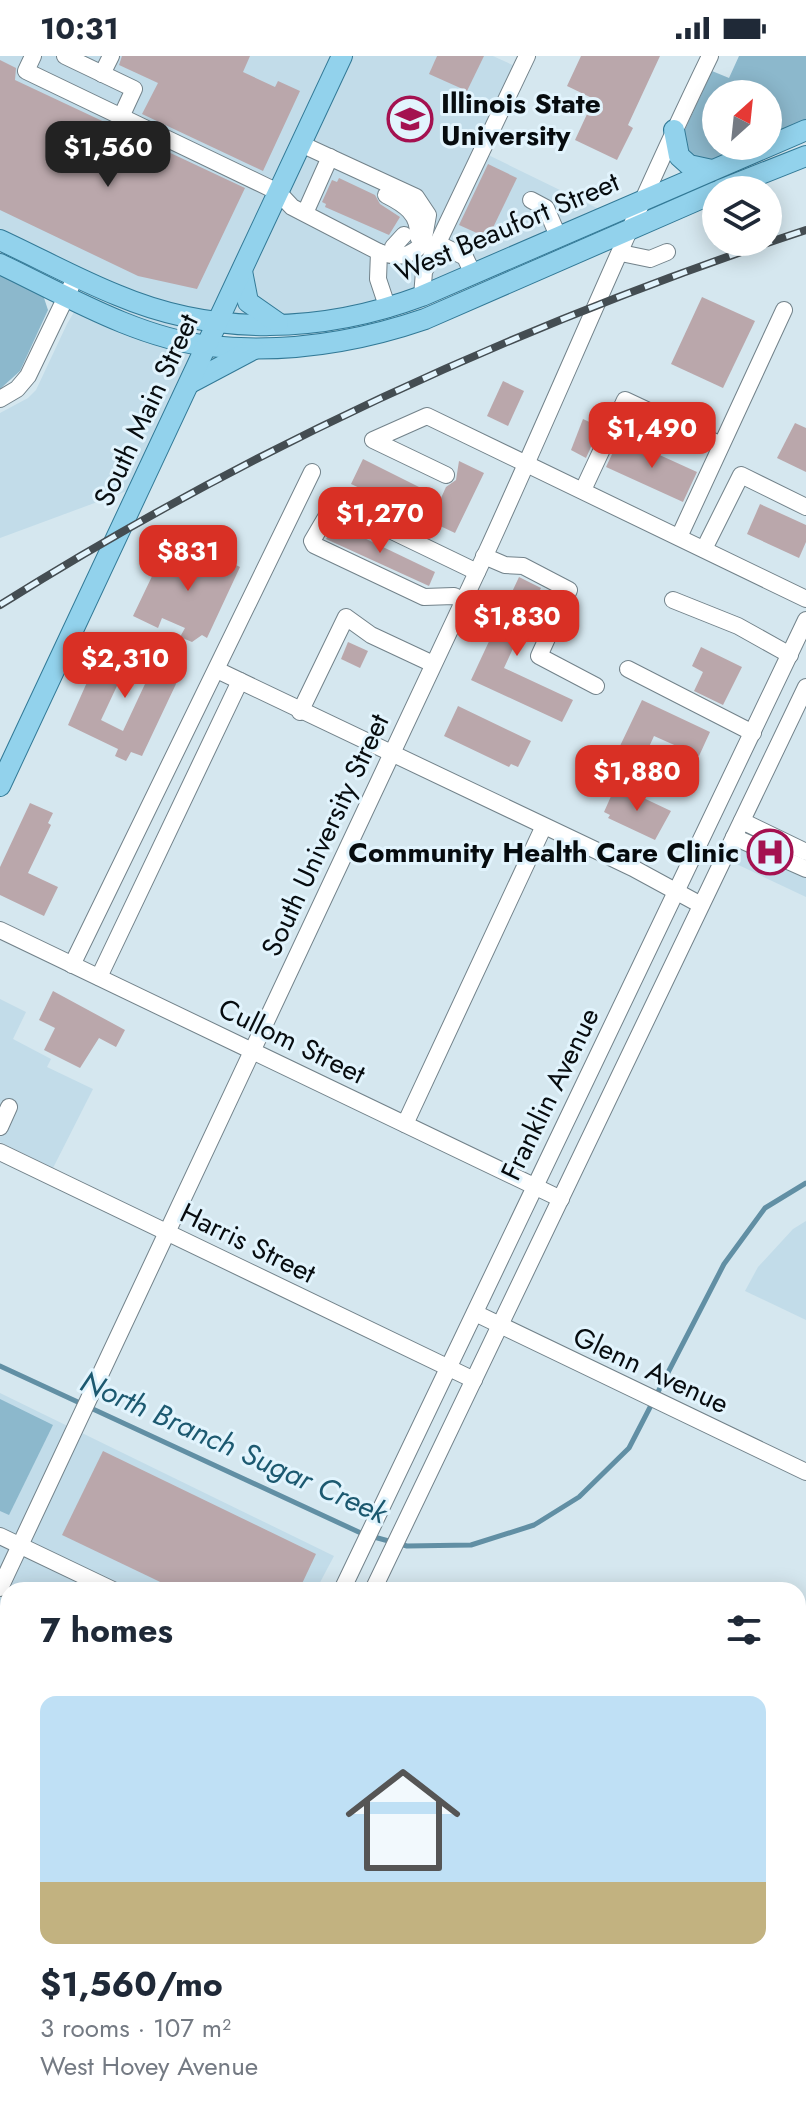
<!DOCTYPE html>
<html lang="en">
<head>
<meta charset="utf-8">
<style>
  :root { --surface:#fff; --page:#f6f6f7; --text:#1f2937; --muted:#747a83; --accent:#d93025 }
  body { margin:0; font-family:Jost,sans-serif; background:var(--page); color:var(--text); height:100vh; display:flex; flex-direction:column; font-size:30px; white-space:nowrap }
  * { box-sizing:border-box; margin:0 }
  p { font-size:26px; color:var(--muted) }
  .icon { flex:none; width:44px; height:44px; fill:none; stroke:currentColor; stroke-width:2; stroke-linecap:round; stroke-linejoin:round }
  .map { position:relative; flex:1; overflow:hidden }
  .sheet { position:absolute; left:0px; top:1526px; width:806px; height:536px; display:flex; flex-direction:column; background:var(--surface); border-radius:24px 24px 0 0; box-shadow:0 4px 20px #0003 }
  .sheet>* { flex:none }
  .needle { width:52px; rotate:27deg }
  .buttons { position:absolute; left:702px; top:24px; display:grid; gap:16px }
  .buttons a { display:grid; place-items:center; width:80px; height:80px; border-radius:50%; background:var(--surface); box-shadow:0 4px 20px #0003; font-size:40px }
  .price { position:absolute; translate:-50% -68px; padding:0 18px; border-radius:16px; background:var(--accent); color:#fff; font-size:26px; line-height:52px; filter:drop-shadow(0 2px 4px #0008) }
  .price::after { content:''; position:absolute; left:50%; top:48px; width:24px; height:18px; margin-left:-12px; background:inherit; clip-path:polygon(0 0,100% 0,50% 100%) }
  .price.selected { background:#222; color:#fff }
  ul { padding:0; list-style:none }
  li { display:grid; align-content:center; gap:16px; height:424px; padding:0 40px }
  li span { display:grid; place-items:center; height:248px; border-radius:16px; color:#555 }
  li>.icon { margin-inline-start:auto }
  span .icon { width:144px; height:144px; fill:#fffc; stroke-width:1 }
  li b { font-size:34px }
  h2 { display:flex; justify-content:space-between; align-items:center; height:96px; padding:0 40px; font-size:34px }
  .status { display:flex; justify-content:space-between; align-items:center; height:56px; padding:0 40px; background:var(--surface); direction:ltr }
  .status svg { height:22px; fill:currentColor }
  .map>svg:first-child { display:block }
  .built { fill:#c2dce9 }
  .green { fill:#8cb8cc }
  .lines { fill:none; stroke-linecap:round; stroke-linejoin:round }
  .stream { stroke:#618fa4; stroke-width:5 }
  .building { fill:#baa7ab }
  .minor-casing { stroke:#72828a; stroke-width:18 }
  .major-casing { stroke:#327996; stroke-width:22 }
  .minor { stroke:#fff; stroke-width:16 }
  .major { stroke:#92d2ec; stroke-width:20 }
  .rail-casing { stroke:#444d52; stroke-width:8 }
  .rail { stroke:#e2f4fd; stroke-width:5; stroke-dasharray:15; stroke-linecap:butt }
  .labels { text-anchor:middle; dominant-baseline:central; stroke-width:6; stroke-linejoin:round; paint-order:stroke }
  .poi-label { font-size:28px; font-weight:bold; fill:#070c0f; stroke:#e2f4fd; text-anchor:start }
  .street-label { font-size:28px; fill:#070c0f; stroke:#e2f4fd }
  .water-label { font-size:30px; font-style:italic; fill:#1c5970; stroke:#e2f4fd }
</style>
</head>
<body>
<div class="status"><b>10:31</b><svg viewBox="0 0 49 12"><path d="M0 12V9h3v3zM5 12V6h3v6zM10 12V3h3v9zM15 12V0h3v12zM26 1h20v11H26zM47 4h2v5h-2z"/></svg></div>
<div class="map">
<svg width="806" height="2062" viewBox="0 0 806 2062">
  <rect width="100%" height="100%" fill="#d5e7ef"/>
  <g class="built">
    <polygon points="0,0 493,0 517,11 478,94 601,154 374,250 304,262 211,257 127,435 0,482 0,357 28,342 36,334 67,268 95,220 0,173"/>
    <polygon points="751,760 806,787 806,841 730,805"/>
    <polygon points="0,943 26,956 13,983 51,1003 47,1011 93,1033 53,1112 0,1086"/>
    <polygon points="806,1165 806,1264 745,1235 758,1211 793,1173"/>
    <polygon points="0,1337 334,1500 316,1534 8,1534 8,1939 0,1936"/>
    <polygon points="0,1969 8,1976 8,2054 75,2054 82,2062 0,2062"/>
    <polygon points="133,2054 423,2054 420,2062 137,2062"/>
  </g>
  <g class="green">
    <polygon points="739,0 806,0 806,65 768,81 768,38 716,38 716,90 746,90 713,104 697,106 682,90 681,82 712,15 729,22"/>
    <polygon points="0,217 43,239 48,254 20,315 0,333"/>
    <polygon points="0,1343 53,1369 9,1459 0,1455"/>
  </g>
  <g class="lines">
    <g class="stream">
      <polyline points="0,1310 363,1478 407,1490 471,1489 534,1469 579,1441 629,1392 724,1208 765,1152 806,1127"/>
      <polyline points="0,1903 2,1925 8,1936"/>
    </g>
  </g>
  <g class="building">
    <polygon points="122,0 250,0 243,16 275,31 278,25 300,35 263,115 142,58 158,27 119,9"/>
    <polygon points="437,0 484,0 467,35 429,18"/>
    <polygon points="581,0 660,0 628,69 633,72 617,104 575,84 594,43 567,30"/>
    <polygon points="0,4 16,12 15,24 245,132 197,233 138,220 0,154"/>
    <polygon points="488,108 517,122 488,182 459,169"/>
    <polygon points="339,122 375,139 380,148 400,161 389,179 325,151 326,148 322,146 332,124 337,126"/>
    <polygon points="702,241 755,265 723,332 671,308"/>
    <polygon points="503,325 524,335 508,370 487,360"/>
    <polygon points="583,363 600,371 586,402 571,394"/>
    <polygon points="795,367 806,372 806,416 777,402"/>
    <polygon points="620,381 697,416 683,446 606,411"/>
    <polygon points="363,403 441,442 446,431 456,424 459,405 484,417 455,477 351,428"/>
    <polygon points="760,448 806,469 806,486 799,502 747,478"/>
    <polygon points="335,468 435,516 429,530 326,483"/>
    <polygon points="166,491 208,513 223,491 234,497 230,506 240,511 207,582 202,579 192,586 180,581 185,572 162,562 158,572 133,560"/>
    <polygon points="519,521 541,532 504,612 573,644 562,666 471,624"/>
    <polygon points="119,584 131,589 127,598 131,600 101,664 123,675 159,598 162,600 166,591 178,596 173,606 184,611 142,700 131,696 126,705 115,700 118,693 68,669 104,588 115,593"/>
    <polygon points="348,586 368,595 360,612 341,603"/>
    <polygon points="701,591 742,611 723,649 694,635 703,616 692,610"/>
    <polygon points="642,644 710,676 699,700 654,680 643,704 619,692"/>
    <polygon points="458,650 531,685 518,711 511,708 509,711 444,680"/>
    <polygon points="616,729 671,755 655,784 608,762 610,759 604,756"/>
    <polygon points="30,747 53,757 48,767 51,769 28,817 58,831 44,860 0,839 0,811"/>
    <polygon points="53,935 125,974 116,991 99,982 80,1012 44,994 55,972 39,964"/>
    <polygon points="103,1395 316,1498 299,1534 177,1534 62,1479"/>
  </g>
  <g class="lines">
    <g class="minor-casing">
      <g id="minor">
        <polyline points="33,0 26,15 278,136 292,151 379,196 378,223 388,253"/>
        <polyline points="65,0 134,33 121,61"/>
        <polyline points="102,18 111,0"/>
        <path d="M301,88L416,141L428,159L423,187C410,202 397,202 379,196"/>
        <path d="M386,139C404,148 420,158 418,181"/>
        <polyline points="531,144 546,152 558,180"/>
        <polyline points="305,157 330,101"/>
        <polyline points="393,191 404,179"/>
        <polyline points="445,191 465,201 473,218"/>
        <polyline points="621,197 650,203 667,196"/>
        <polyline points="422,240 424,216 527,0"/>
        <polyline points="0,343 17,333 28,320 76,220"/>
        <polyline points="446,419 373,384 427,360 806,543"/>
        <polyline points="583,434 625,344 721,389"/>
        <polyline points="679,481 784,254"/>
        <polyline points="704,493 741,419 806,451"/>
        <polyline points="484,500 505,509 523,510 569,534 539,600 596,630"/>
        <polyline points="673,544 738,570 790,599"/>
        <polyline points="464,545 454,540 424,541 314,489 312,485 332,451 338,449 477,516"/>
        <polyline points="628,613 753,677"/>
        <polyline points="217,614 633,812 701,849"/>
        <polyline points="300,656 346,561 371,579 433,608"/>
        <polyline points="742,765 806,796"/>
        <polyline points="734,781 806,813"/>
        <polyline points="0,874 561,1143"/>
        <polyline points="72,909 312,416"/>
        <polyline points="99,921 240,625"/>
        <polyline points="405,1068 543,772"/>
        <polyline points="0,1071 9,1051"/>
        <polyline points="0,1096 474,1324"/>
        <polyline points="475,1257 806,1416"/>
        <polyline points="0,1480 113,1534"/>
        <path d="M0,1532C163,1187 327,842 487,495C562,331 631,163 710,0"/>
        <polyline points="342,1534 806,564"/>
        <polyline points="373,1534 806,631"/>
        <polyline points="0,1591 6,1594"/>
        <polyline points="798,1861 806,1865"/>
        <polyline points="0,1950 8,1954"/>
        <polyline points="158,2054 168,2062"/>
        <polyline points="546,2056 560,2062"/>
        <polyline points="85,2062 89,2054"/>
        <polyline points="112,2062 113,2054"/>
        <polyline points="408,2062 412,2054"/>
      </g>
    </g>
    <g class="major-casing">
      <g id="major">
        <polyline points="674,74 679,100 689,109 712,114"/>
        <polyline points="720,134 806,100"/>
        <path d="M0,184C39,202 77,223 117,239C216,281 323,277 422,240L806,74"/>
        <path d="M0,208C65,239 137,282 209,290C284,298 355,287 425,263L716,136"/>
        <polyline points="242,215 248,246 278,267"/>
        <polyline points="190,327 254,293"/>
        <polyline points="0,730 342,0"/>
      </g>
    </g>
    <use href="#minor" class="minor"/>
    <use href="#major" class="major"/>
    <g class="rail-casing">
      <path id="rail" d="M0,549C252,391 524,267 806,174"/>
    </g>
    <use href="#rail" class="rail"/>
  </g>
  <defs>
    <g id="university-ring" transform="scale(2.3)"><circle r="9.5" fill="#e2f4fd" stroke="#a41150" stroke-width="1.5"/><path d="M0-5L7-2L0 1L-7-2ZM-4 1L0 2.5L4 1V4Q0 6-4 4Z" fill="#a41150"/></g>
    <g id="hospital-ring" transform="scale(2.3)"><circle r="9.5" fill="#e2f4fd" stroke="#a41150" stroke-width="1.5"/><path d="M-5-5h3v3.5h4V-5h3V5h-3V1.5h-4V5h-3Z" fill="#a41150"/></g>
  </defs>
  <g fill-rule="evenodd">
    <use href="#university-ring" x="410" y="63"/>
    <use href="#hospital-ring" x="770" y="796"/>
  </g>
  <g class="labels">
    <g class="poi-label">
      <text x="441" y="47">Illinois State<tspan x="441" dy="32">University</tspan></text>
      <text x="739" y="796" text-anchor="end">Community Health Care Clinic</text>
    </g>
    <g class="street-label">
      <text transform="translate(507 171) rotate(-23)">West Beaufort Street</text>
      <text transform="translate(146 354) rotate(-65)">South Main Street</text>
      <text transform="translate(325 779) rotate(-65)">South University Street</text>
      <text transform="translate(292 985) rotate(26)">Cullom Street</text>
      <text transform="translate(550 1038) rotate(-64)">Franklin Avenue</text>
      <text transform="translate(248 1187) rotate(26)">Harris Street</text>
      <text transform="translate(651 1314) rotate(25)">Glenn Avenue</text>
    </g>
    <g class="water-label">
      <text transform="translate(234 1391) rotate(24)">North Branch Sugar Creek</text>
    </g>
  </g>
</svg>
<div class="buttons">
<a><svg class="needle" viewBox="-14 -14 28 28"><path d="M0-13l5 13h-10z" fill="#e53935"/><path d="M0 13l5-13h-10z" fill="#747a83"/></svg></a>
<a><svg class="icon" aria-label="layers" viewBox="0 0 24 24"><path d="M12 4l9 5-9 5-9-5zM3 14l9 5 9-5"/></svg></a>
</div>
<b class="price selected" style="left:108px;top:133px">$1,560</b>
<b class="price" style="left:652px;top:414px">$1,490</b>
<b class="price" style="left:380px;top:499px">$1,270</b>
<b class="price" style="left:188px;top:537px">$831</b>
<b class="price" style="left:517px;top:602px">$1,830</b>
<b class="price" style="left:125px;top:644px">$2,310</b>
<b class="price" style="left:637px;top:757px">$1,880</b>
<section class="sheet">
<h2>7 homes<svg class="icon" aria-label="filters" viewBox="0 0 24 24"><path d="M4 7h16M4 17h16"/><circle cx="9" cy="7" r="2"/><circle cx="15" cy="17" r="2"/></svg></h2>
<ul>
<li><span style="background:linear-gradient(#bfe0f5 75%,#c2b280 0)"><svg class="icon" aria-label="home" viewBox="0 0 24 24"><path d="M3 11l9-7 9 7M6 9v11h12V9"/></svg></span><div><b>$1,560/mo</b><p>3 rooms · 107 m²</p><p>West Hovey Avenue</p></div></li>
</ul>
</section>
</div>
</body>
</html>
